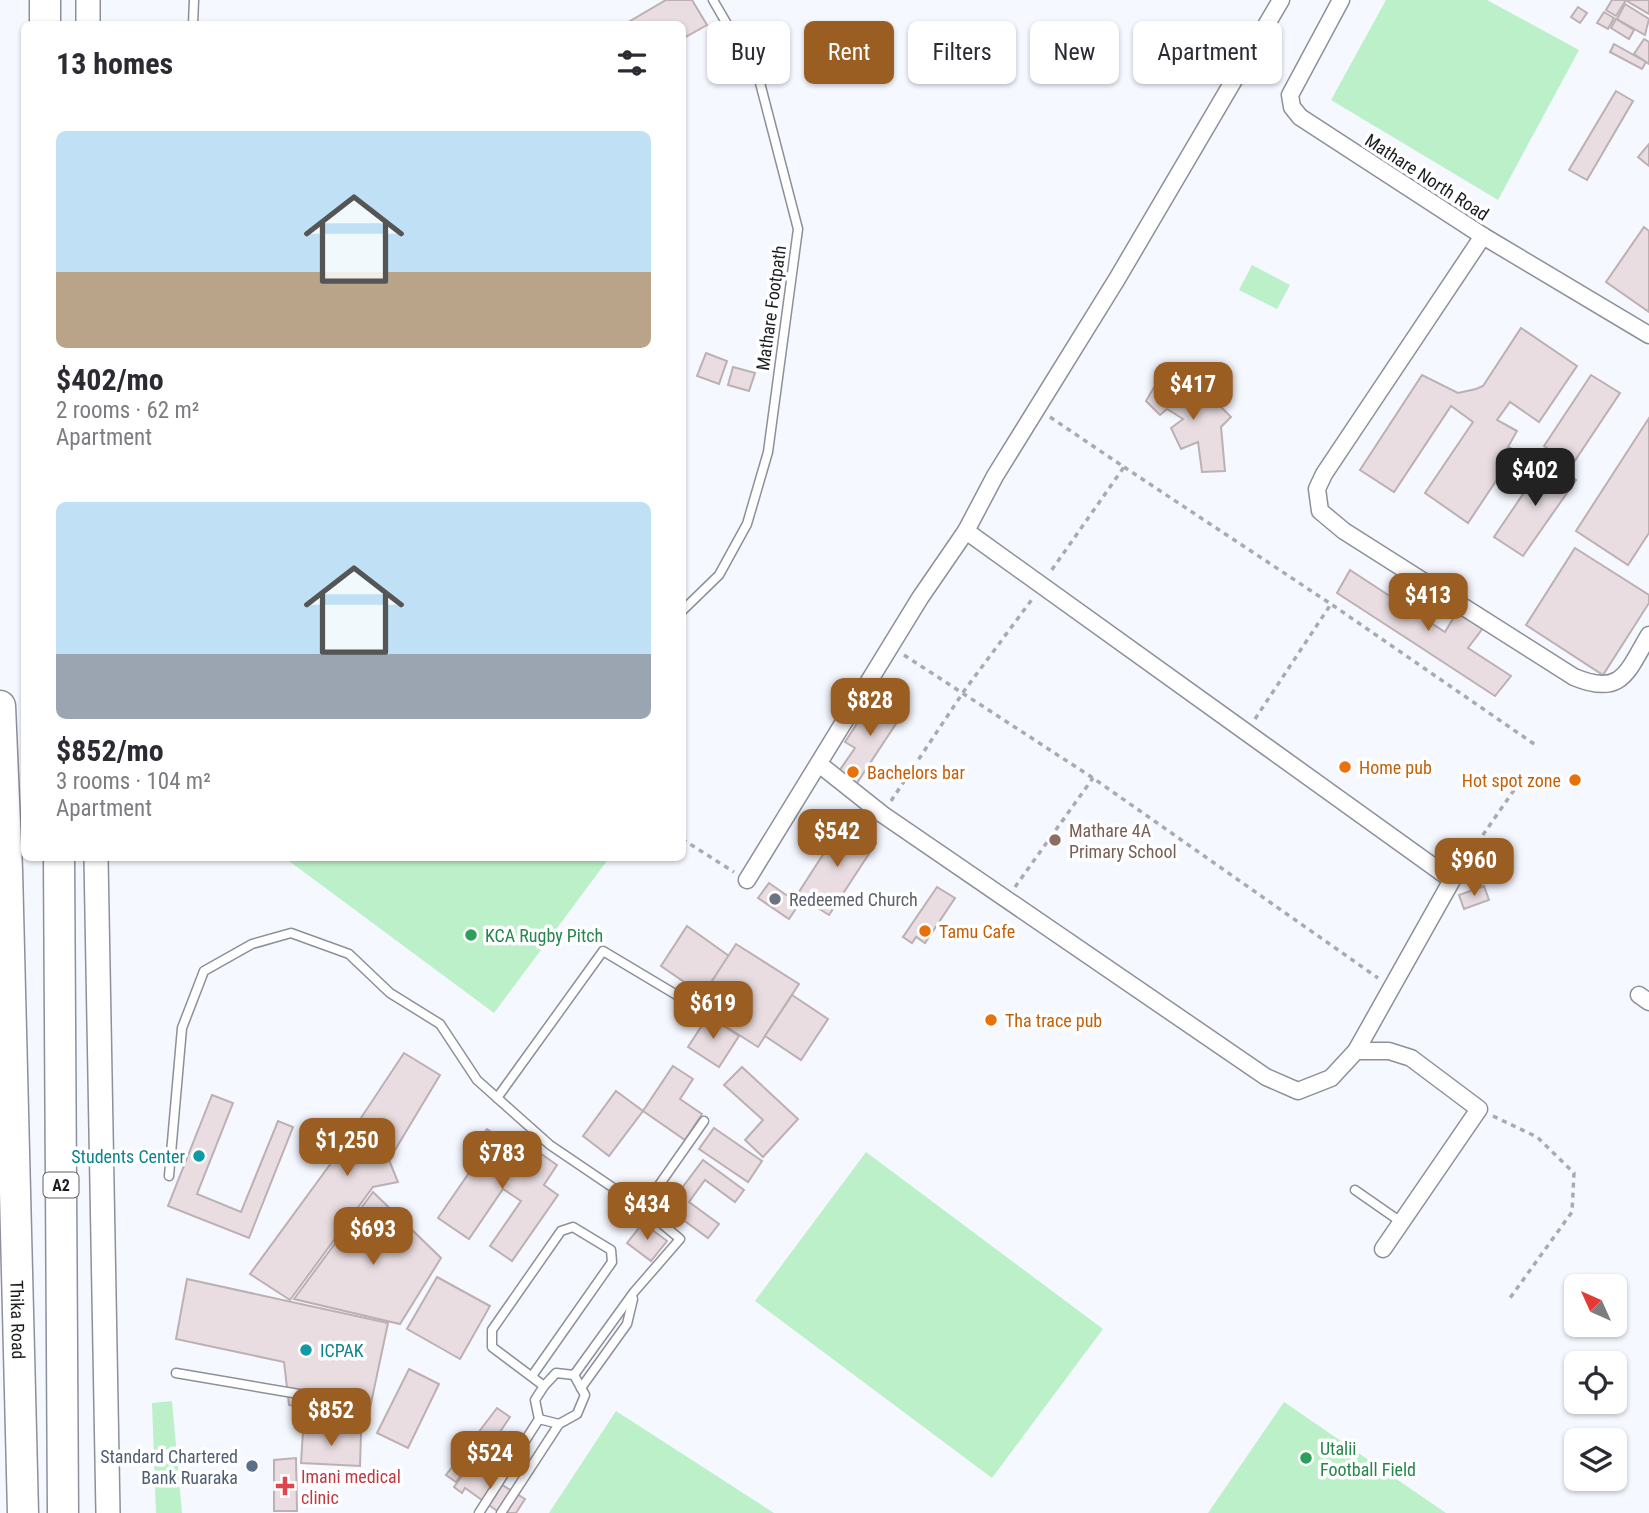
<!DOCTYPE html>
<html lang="en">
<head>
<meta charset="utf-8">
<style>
  :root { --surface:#fff; --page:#f7f7f7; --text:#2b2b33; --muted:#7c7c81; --accent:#9b5e22 }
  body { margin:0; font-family:"Roboto Condensed",sans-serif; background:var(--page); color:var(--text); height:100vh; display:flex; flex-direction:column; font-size:26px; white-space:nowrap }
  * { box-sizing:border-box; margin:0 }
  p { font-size:23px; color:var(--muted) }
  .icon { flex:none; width:38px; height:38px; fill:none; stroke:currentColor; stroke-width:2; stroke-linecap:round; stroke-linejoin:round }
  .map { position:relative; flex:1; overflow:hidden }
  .panel { position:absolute; left:21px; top:21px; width:665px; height:840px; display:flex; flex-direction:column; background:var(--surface); border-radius:10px; box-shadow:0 2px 5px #0004 }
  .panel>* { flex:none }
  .top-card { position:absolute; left:707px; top:21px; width:665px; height:63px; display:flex; gap:14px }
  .needle { width:46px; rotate:315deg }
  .fabs { position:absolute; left:1564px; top:1274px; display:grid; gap:14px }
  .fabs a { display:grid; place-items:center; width:63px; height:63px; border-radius:10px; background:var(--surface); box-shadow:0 2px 5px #0004; font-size:35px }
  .price { position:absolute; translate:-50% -60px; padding:0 16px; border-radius:14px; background:var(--accent); color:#fff; font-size:23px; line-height:46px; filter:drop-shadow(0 2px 4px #0008) }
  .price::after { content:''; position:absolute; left:50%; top:42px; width:21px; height:16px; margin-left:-10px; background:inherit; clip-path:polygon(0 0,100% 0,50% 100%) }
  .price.current { background:#222; color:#fff }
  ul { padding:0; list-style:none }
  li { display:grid; align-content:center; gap:14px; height:371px; padding:0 35px }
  li span { display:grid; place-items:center; height:217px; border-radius:10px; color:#555 }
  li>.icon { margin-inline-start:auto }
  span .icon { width:126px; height:126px; fill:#fffc; stroke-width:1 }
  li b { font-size:30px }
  h2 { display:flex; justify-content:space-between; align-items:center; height:84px; padding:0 35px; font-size:30px }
  .pill { padding:0 24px; border-radius:10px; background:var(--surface); box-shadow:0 2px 5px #0004; font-size:24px; line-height:63px }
  .pill.current { background:var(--accent); color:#fff }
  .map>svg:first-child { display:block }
  .green { fill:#bcf0c8 }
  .building { fill:#e9dde1; stroke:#bcb0b3; stroke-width:2 }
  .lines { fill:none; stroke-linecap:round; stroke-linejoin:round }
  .lane-casing { stroke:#8d909a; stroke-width:11 }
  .street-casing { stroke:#8d909a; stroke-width:19 }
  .secondary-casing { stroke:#8d909a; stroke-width:26 }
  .highway-casing { stroke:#8d909a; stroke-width:33 }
  .path { stroke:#a9abb1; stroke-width:3.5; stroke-dasharray:5 5; stroke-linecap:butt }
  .lane { stroke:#fff; stroke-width:8 }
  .street { stroke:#fff; stroke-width:16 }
  .secondary { stroke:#fff; stroke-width:23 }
  .highway { stroke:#fff; stroke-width:30 }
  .food-dot { fill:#e8710a; stroke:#fff; stroke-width:2.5 }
  .education-dot { fill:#8d6e63; stroke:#fff; stroke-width:2.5 }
  .worship-dot { fill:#6b7280; stroke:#fff; stroke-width:2.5 }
  .leisure-dot { fill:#2e9e5b; stroke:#fff; stroke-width:2.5 }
  .culture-dot { fill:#0f9aa8; stroke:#fff; stroke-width:2.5 }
  .service-dot { fill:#5c6f8a; stroke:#fff; stroke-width:2.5 }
  .health-dot { fill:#e0444e; stroke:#fff; stroke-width:2.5 }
  .labels { text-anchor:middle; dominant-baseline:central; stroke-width:7; stroke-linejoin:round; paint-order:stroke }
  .shield { fill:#fff; stroke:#5f6163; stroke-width:2 }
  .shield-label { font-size:16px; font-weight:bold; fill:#1b1d20 }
  .street-label { font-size:18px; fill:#1b1d20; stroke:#fff }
  .food-label { font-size:18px; fill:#c56008; stroke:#fff; text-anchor:start }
  .education-label { font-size:18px; fill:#785e54; stroke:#fff; text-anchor:start }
  .worship-label { font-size:18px; fill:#5b616d; stroke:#fff; text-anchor:start }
  .leisure-label { font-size:18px; fill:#27864d; stroke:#fff; text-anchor:start }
  .culture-label { font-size:18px; fill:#0d838f; stroke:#fff; text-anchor:end }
  .service-label { font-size:18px; fill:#4e5e75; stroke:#fff; text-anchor:end }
  .health-label { font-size:18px; fill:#be3a42; stroke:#fff; text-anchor:start }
</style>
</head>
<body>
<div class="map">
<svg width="1649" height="1513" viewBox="0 0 1649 1513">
  <rect width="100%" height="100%" fill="#f6f8ff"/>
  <g class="green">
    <polygon points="1386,0 1487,0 1579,50 1498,200 1331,100"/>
    <polygon points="1252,265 1290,285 1277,309 1239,290"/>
    <polygon points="285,858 609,858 494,1013"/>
    <polygon points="866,1152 1103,1329 992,1478 755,1301"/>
    <polygon points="172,1401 182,1513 156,1513 152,1403"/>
    <polygon points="1284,1402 1446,1513 1208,1513"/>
    <polygon points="616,1411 774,1513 549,1513"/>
  </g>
  <g class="building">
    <polygon points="666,0 692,0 707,25 682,39 682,24 625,24"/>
    <polygon points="1612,0 1626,0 1616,16 1606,10"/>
    <polygon points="1649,0 1649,14 1627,1 1628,0"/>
    <polygon points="1625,4 1649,19 1645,35 1617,19"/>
    <polygon points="1578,7 1587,13 1580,23 1571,17"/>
    <polygon points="1604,12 1614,18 1608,29 1597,23"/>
    <polygon points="1616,19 1634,30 1629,39 1611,28"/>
    <polygon points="1644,39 1649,42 1649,64 1634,54"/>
    <polygon points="1614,44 1646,62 1642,69 1610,52"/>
    <polygon points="1616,91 1633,101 1587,180 1569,170"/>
    <polygon points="1649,144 1649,166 1638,157"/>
    <polygon points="1644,227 1649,231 1649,312 1606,282"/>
    <polygon points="1521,328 1577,366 1539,422 1510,402 1497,420 1517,431 1508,447 1516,451 1468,523 1425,493 1473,422 1451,406 1394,492 1360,470 1422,375 1458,393 1476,389 1483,386"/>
    <polygon points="706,353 727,361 719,384 697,376"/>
    <polygon points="733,367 755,373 749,391 728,385"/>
    <polygon points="1591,375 1620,393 1572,465 1544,446"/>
    <polygon points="1160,377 1206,402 1211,397 1231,417 1221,427 1225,471 1202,472 1198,442 1181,449 1171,428 1183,419 1167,409 1160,415 1146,401"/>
    <polygon points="1649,418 1649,533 1628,565 1576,531"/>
    <polygon points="1546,460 1576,480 1523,556 1494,537"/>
    <polygon points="1575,548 1649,595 1649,603 1603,675 1526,625"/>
    <polygon points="1350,570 1445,632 1457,612 1483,628 1468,648 1511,676 1495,696 1417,645 1337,593"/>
    <polygon points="887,694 907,707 855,786 837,774 855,748 845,742 867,708 875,713"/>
    <polygon points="844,822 876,843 829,915 797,895"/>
    <polygon points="769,883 799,904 789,919 758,898"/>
    <polygon points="1484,886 1489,900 1464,909 1459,895"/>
    <polygon points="937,887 955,898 925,943 916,937 912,943 903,937"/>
    <polygon points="687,926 729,956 703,995 661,966"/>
    <polygon points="736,944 799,984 758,1047 695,1007"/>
    <polygon points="792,995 828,1019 801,1060 765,1036"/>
    <polygon points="708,1016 739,1036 719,1067 688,1047"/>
    <polygon points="404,1053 440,1075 389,1160 398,1182 373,1187 290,1300 250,1274 334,1159 329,1137 353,1130"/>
    <polygon points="673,1066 693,1079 680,1099 702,1114 685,1140 643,1111"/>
    <polygon points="742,1067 798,1119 763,1157 745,1140 763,1120 724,1085"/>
    <polygon points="616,1091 643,1111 609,1156 583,1136"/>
    <polygon points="212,1095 233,1103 197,1194 241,1212 278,1121 293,1127 249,1238 168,1206"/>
    <polygon points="714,1128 762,1161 748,1182 699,1149"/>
    <polygon points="487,1129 511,1145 517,1137 557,1165 544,1185 558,1195 512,1261 490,1246 521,1201 503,1189 469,1239 438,1218 473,1167 464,1161"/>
    <polygon points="703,1160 744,1190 735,1202 705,1180 689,1202 719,1224 708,1238 667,1208"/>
    <polygon points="373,1192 441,1258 400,1324 294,1299"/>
    <polygon points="643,1223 667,1241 651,1261 627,1243"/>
    <polygon points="437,1277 490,1306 460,1359 407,1329"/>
    <polygon points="187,1279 388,1323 367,1422 289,1405 284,1362 176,1339"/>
    <polygon points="409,1369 439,1384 408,1448 377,1433"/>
    <polygon points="497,1408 510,1417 477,1466 470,1461 456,1482 446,1475"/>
    <polygon points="303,1431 361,1433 360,1466 301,1463"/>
    <polygon points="296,1458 297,1511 274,1511 274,1460"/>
    <polygon points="470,1465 525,1499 516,1513 500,1513 465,1488 462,1493 454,1487"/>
  </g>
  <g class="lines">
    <g class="lane-casing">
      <g id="lane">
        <polyline points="193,24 194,0"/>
        <polyline points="682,611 719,575 747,524 768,452 798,229 759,79 713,0"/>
        <polyline points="497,1098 603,951 680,997"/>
        <polyline points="169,1176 182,1028 204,971 252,944 291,933 349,954 390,993 440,1024 477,1080 550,1145 643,1208 680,1239 634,1292 574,1375 556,1373 544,1386"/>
        <polyline points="1355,1190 1401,1222"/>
        <polyline points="643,1208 704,1121"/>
        <polyline points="176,1373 340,1401"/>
        <polyline points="581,1388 627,1324 633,1299"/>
        <polyline points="539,1419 559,1424"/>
        <polyline points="479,1513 539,1419 535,1400 544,1386 492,1347 492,1330 561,1231 573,1227 611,1250 612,1262 532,1376"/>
        <polyline points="501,1513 559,1424 577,1414 585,1395 574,1375"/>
      </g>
    </g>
    <g class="street-casing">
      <g id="street">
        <polyline points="1341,0 1290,95 1292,107 1300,117 1483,236 1649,335"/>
        <path d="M1483,236L1324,474L1317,489L1320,511L1344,531L1574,677C1622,697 1627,672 1649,635"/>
        <polyline points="819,764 882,814 1266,1077 1298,1091 1331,1078 1356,1051 1452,880 966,531"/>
        <polyline points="747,880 920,598 966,531 995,476 1117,279 1281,0"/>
        <polyline points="1639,995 1649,1002"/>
        <polyline points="1356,1051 1389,1051 1411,1058 1479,1109 1383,1249"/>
      </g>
    </g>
    <g class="secondary-casing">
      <g id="secondary">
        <polyline points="88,0 88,24"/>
        <polyline points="96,858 108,1513"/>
      </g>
    </g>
    <g class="highway-casing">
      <g id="highway">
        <polyline points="45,0 45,24"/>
        <path id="s1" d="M0,706L7,870L23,1513"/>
        <polyline points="59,858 63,1513"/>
      </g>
    </g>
    <g class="path">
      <polyline points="1050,417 1124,467 1051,571"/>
      <polyline points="1124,467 1331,604 1537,746"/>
      <polyline points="904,655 1093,778 1378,978"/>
      <polyline points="1255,719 1331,604"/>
      <polyline points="891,801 964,691 1033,598"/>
      <polyline points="682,839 734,872"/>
      <polyline points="1460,868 1521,780"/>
      <polyline points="1015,887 1093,778"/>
      <polyline points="1493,1116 1537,1137 1574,1173 1572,1212 1510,1298"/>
    </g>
    <use href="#lane" class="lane"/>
    <use href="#street" class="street"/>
    <use href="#secondary" class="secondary"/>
    <use href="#highway" class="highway"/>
  </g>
  <g class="food-dot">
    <circle cx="1345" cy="767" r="7"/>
    <circle cx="853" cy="772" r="7"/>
    <circle cx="1575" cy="780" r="7"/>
    <circle cx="925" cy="931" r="7"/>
    <circle cx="991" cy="1020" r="7"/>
  </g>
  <circle class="education-dot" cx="1055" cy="840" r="7"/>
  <circle class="worship-dot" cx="775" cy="899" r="7"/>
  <g class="leisure-dot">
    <circle cx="471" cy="935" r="7"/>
    <circle cx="1306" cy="1458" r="7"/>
  </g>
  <g class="culture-dot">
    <circle cx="199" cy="1156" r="7"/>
    <circle cx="306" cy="1350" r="7"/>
  </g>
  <circle class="service-dot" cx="252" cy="1466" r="7"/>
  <path class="health-dot" d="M281.5 1475.5h7v7h7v7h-7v7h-7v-7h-7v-7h7z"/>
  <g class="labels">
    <rect class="shield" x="43.5" y="1172.5" width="35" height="25" rx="5"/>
    <g class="shield-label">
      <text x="61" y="1185">A2</text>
    </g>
    <g class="street-label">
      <text transform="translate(1427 177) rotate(33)">Mathare North Road</text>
      <text transform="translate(771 308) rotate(-82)">Mathare Footpath</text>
      <text stroke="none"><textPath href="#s1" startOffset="614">Thika Road</textPath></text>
    </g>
    <g class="food-label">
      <text x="1359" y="767">Home pub</text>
      <text x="867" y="772">Bachelors bar</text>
      <text x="1561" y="780" text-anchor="end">Hot spot zone</text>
      <text x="939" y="931">Tamu Cafe</text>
      <text x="1005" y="1020">Tha trace pub</text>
    </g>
    <g class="education-label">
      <text x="1069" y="830">Mathare 4A<tspan x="1069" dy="21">Primary School</tspan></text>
    </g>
    <g class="worship-label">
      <text x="789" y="899">Redeemed Church</text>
    </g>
    <g class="leisure-label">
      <text x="485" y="935">KCA Rugby Pitch</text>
      <text x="1320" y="1448">Utalii<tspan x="1320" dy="21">Football Field</tspan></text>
    </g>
    <g class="culture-label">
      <text x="185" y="1156">Students Center</text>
      <text x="320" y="1350" text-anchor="start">ICPAK</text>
    </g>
    <g class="service-label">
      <text x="238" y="1456">Standard Chartered<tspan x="238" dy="21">Bank Ruaraka</tspan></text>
    </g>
    <g class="health-label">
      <text x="301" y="1476">Imani medical<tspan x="301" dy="21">clinic</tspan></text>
    </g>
  </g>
</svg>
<div class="fabs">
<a><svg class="needle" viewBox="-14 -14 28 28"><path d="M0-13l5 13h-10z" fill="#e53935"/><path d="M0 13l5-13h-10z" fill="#7c7c81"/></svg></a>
<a><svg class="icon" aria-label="locate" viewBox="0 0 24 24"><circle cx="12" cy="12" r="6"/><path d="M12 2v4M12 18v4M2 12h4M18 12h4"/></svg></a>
<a><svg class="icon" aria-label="layers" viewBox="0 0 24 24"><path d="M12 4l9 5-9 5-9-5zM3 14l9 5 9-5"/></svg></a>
</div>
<b class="price" style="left:1193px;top:422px">$417</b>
<b class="price current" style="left:1535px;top:508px">$402</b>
<b class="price" style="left:1428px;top:633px">$413</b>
<b class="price" style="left:870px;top:738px">$828</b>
<b class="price" style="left:837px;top:869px">$542</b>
<b class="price" style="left:1474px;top:898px">$960</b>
<b class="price" style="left:713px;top:1041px">$619</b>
<b class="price" style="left:347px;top:1178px">$1,250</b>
<b class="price" style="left:502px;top:1191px">$783</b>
<b class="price" style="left:647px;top:1242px">$434</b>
<b class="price" style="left:373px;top:1267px">$693</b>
<b class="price" style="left:331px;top:1448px">$852</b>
<b class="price" style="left:490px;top:1491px">$524</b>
<div class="top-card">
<a class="pill">Buy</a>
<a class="pill current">Rent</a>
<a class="pill">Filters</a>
<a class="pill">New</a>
<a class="pill">Apartment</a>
</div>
<section class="panel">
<h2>13 homes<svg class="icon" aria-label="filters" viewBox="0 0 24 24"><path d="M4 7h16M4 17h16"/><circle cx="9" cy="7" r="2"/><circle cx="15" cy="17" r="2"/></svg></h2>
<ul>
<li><span style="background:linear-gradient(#bfe0f5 65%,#b9a48a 0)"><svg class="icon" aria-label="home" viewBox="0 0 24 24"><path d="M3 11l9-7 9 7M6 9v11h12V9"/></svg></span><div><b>$402/mo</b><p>2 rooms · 62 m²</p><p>Apartment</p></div></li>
<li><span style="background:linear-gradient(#bfe0f5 70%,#9aa5b1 0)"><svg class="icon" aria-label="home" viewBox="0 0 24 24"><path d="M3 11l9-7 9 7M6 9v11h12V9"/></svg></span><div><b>$852/mo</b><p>3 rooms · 104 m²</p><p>Apartment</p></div></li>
</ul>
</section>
</div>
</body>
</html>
